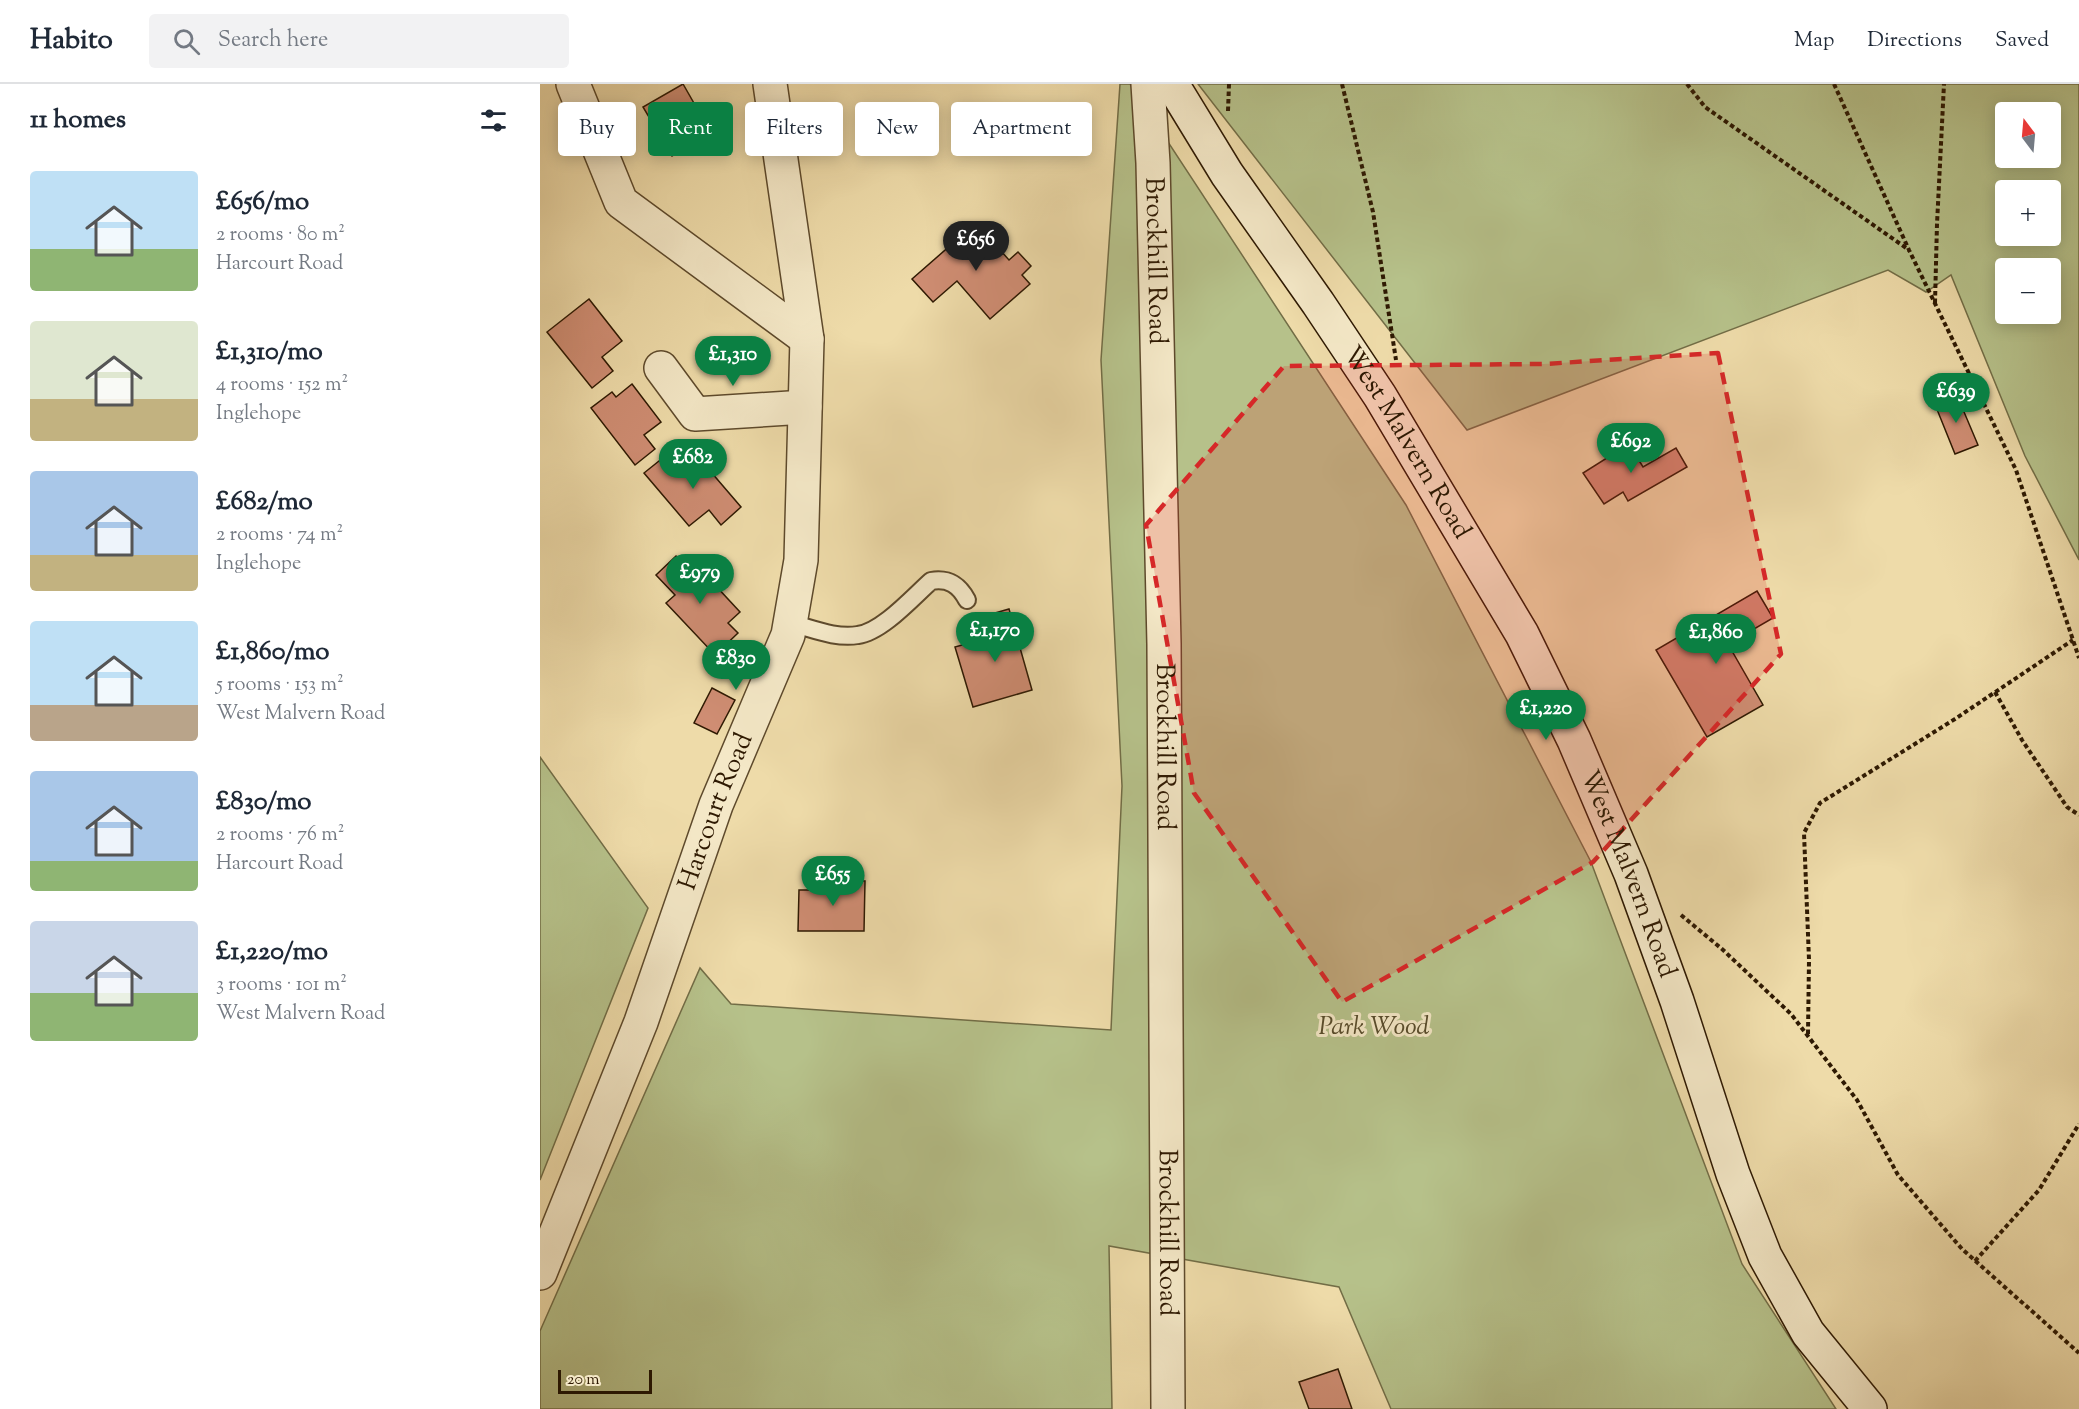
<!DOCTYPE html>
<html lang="en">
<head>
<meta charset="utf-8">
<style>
  :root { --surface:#fff; --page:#f2f2f3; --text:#1f2937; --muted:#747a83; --line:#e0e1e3; --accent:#0b8043 }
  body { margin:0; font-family:"Sorts Mill Goudy",serif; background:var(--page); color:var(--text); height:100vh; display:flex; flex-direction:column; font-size:22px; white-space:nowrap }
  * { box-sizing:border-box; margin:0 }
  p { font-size:20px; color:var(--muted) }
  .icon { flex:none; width:33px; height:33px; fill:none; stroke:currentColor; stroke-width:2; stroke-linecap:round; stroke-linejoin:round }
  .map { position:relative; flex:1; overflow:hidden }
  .side { display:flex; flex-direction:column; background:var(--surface); width:540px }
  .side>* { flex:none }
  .hud { position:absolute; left:18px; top:18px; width:570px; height:54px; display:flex; gap:12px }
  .needle { width:39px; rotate:344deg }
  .tools { position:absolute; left:1455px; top:18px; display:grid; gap:12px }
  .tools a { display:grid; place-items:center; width:66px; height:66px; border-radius:6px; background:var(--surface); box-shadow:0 3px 15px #0003; font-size:30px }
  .scale { position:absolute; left:18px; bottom:15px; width:94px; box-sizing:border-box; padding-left:6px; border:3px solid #2e1902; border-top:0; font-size:16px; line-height:21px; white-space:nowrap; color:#2e1902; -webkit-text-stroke:4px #f4e8c7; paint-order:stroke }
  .price { position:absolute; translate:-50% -51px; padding:0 14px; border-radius:21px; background:var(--accent); color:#fff; font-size:20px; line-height:39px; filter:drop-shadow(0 2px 3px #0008) }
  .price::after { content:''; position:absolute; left:50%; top:36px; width:18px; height:14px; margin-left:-9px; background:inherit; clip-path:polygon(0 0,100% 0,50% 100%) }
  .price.selected { background:#222; color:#fff }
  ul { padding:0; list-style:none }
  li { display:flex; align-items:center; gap:18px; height:150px; padding:0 30px }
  li span { display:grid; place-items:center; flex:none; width:168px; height:120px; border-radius:6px; color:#555 }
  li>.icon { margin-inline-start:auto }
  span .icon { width:72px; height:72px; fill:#fffc; stroke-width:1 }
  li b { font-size:26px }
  h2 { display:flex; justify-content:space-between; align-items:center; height:72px; padding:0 30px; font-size:26px }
  .pill { padding:0 21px; border-radius:6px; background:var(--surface); box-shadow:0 3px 15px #0003; font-size:21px; line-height:54px }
  .pill.selected { background:var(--accent); color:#fff }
  header { display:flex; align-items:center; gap:36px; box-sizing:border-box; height:84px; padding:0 30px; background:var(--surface); border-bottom:2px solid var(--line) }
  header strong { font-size:28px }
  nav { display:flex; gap:33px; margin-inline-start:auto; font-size:21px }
  .search { width:420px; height:54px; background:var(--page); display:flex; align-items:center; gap:15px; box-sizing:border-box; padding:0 21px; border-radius:6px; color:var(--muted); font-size:22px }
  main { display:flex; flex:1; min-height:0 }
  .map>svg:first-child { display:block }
  .green { fill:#b6c18a; stroke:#726d46; stroke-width:1.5; fill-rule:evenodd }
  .building { fill:#cf8d73; stroke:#2e1902; stroke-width:1.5 }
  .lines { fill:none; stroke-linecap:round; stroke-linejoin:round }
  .service-casing { stroke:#5e4a2c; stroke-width:20 }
  .minor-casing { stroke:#5e4a2c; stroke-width:36 }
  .secondary-casing { stroke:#2e1902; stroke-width:36 }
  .path { stroke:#2e1902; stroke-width:4; stroke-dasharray:4.5 3; stroke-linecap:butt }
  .service { stroke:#f4e8c7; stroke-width:16 }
  .minor { stroke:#f4e8c7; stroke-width:33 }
  .secondary { stroke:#f4e8c7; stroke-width:33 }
  .marked { fill:#d62828; fill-opacity:0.2; stroke:#d62828; stroke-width:4.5; stroke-dasharray:12 8; stroke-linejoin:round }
  .labels { text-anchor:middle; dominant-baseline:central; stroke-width:6; stroke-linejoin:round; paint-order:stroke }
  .street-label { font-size:26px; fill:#2e1902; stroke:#f4e8c7 }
  .park-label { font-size:26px; font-style:italic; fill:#574b2b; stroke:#f4e8c7 }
</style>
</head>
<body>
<header>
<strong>Habito</strong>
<div class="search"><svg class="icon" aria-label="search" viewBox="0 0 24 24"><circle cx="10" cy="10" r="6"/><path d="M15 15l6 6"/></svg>Search here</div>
<nav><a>Map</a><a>Directions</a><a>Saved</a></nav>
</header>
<main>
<section class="side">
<h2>11 homes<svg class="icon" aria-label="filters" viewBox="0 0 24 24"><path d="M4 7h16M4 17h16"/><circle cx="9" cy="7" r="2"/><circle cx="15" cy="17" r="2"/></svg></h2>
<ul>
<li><span style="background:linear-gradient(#bfe0f5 65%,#8fb573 0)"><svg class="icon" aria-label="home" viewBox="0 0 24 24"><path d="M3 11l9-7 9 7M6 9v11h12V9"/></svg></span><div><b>£656/mo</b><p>2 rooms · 80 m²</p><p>Harcourt Road</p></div></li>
<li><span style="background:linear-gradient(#dfe7d0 65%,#c2b280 0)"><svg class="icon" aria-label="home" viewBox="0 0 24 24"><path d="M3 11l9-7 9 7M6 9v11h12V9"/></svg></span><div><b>£1,310/mo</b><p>4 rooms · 152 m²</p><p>Inglehope</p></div></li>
<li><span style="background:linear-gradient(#a9c7e8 70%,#c2b280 0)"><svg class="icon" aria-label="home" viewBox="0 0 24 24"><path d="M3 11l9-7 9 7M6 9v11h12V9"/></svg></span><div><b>£682/mo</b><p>2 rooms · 74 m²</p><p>Inglehope</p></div></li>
<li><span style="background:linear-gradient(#bfe0f5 70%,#b9a48a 0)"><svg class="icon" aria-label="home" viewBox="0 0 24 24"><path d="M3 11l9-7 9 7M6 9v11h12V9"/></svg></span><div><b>£1,860/mo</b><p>5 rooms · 153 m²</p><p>West Malvern Road</p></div></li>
<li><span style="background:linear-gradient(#a9c7e8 75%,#8fb573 0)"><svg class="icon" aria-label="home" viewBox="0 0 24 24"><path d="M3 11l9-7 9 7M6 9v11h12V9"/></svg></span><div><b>£830/mo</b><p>2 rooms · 76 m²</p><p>Harcourt Road</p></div></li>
<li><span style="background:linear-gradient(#c9d6e8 60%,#8fb573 0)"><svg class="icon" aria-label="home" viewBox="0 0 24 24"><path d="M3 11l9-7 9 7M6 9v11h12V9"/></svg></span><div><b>£1,220/mo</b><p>3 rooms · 101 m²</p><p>West Malvern Road</p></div></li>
</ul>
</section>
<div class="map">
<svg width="1539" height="1325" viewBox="0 0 1539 1325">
  <rect width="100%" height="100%" fill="#eedba9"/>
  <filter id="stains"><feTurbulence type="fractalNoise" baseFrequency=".00333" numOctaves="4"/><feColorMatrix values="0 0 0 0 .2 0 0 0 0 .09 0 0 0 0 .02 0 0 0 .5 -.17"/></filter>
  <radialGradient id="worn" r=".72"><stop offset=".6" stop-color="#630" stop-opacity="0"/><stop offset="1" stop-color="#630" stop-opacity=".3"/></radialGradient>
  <g class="green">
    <polygon points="580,0 590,0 866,421 1051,778 1202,1180 1296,1325 851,1325 799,1203 569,1162 572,1325 0,1325 0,1247 160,884 191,920 571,946 582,702 561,276"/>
    <path d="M658,0H1539V476L1485,372L1411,191L1386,208L1348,186L927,346ZM1466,28H1510V74H1466ZM1466,106H1510V152H1466ZM1466,184H1510V230H1466Z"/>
    <polygon points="0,673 108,824 0,1096"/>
  </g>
  <g class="building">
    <polygon points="143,0 171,49 132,72 103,23"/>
    <polygon points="436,139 469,176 478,168 491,182 482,191 490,200 450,235 417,197 393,218 372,195"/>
    <polygon points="49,215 82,257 62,273 73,287 52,304 7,248"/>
    <polygon points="92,300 121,338 104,351 115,365 95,381 51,324 72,308 76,313"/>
    <polygon points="1416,309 1438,361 1415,370 1394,318"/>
    <polygon points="1089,360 1103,383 1136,364 1147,383 1088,417 1083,408 1064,420 1043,389"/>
    <polygon points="153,367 201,423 181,441 169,426 149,442 104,389 124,373 133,384"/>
    <polygon points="136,472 155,493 161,486 200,528 188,539 198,549 175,571 126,519 135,511 116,491"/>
    <polygon points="1217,507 1233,534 1188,560 1223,621 1167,653 1116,566"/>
    <polygon points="469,525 492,606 433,623 415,563 454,552 448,531"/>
    <polygon points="172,604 195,616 177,650 154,639"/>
    <polygon points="280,796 325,797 324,847 258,847 259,806 280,806"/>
    <polygon points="798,1285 812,1325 769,1325 759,1298"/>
  </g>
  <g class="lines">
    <g class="service-casing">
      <path id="service" d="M250,539C271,544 295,555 318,551C342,548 373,513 391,497C409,494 419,501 427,516"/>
    </g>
    <g class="minor-casing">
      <g id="minor">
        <polyline points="33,0 81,118 267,255"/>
        <path id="s1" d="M608,0L613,79L624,560L628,1325"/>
        <polyline points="121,284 155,330 265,323"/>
        <path id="s2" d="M0,1189L101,938L176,721L248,551L261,476L267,255L230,0"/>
      </g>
    </g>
    <g class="secondary-casing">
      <g id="secondary">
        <path id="s3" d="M632,0L687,90L778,219L840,312L982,550L1034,656L1091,790L1137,917L1193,1090L1225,1172L1268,1249L1330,1325"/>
      </g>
    </g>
    <g class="path">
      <polyline points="802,0 833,128 856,276"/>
      <polyline points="1147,0 1165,23 1369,166"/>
      <polyline points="1294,0 1369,166 1476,386 1539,574"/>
      <polyline points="688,27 689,0"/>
      <polyline points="1395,219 1397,140 1404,0"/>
      <polyline points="1455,608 1482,656 1527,723 1539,731"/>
      <polyline points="1141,831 1182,865 1251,930 1317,1016 1358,1091 1422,1165 1539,1269"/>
      <polyline points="1268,950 1269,876 1264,749 1280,719 1415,635 1533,556"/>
      <polyline points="1435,1177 1499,1106 1539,1040"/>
    </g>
    <use href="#service" class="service"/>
    <use href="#minor" class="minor"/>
    <use href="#secondary" class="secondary"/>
  </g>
  <path class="marked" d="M1178,269L1241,570L1053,778L802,918L654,709L606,441L744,282L1004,280Z"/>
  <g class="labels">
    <g class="street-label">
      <text stroke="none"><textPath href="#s1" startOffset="177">Brockhill Road</textPath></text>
      <text stroke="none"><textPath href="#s3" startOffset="429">West Malvern Road</textPath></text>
      <text stroke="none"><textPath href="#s1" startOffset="663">Brockhill Road</textPath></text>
      <text stroke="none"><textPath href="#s2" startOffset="494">Harcourt Road</textPath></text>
      <text stroke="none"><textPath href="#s3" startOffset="915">West Malvern Road</textPath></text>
      <text stroke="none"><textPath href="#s1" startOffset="1149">Brockhill Road</textPath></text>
    </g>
    <g class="park-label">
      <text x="834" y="943">Park Wood</text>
    </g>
  </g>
  <rect width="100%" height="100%" filter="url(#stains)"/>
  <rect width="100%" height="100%" fill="url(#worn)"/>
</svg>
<div class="tools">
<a><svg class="needle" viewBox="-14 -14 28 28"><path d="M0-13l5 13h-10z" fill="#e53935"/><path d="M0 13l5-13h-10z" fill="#747a83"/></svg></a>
<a>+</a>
<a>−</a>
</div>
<div class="scale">20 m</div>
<b class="price selected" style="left:436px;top:188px">£656</b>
<b class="price" style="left:193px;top:303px">£1,310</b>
<b class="price" style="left:1416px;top:340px">£639</b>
<b class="price" style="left:1091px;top:390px">£692</b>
<b class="price" style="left:153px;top:406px">£682</b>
<b class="price" style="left:160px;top:521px">£979</b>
<b class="price" style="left:455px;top:579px">£1,170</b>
<b class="price" style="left:1176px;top:581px">£1,860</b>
<b class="price" style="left:196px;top:607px">£830</b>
<b class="price" style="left:1006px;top:657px">£1,220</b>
<b class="price" style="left:293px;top:823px">£655</b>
<div class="hud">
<a class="pill">Buy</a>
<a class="pill selected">Rent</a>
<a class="pill">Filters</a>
<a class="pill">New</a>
<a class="pill">Apartment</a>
</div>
</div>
</main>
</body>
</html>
